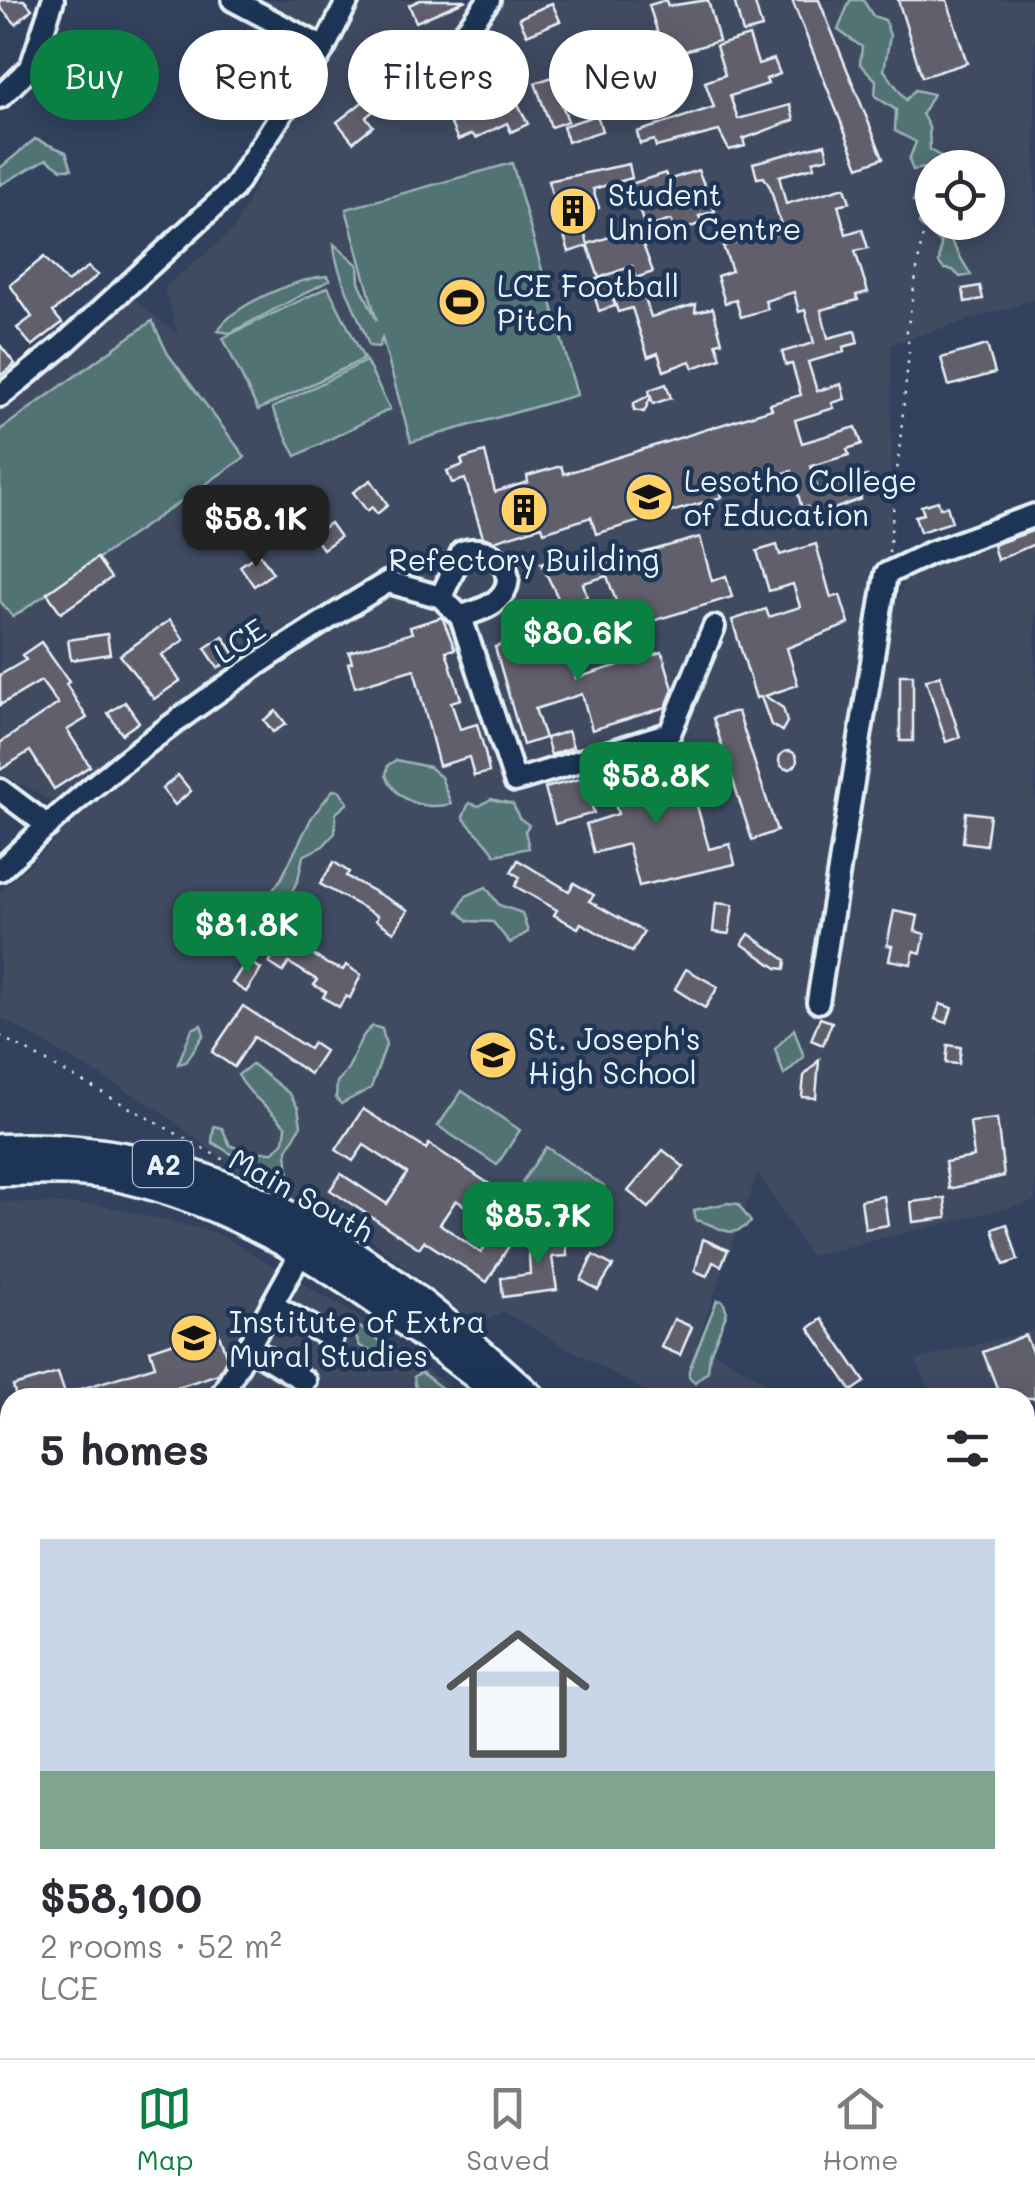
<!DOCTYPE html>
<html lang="en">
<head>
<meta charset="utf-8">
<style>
  :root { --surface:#fff; --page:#f2f2f3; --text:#2b2b33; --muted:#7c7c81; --line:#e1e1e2; --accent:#0b8043 }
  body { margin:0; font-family:Mali,sans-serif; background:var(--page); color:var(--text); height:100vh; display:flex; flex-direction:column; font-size:38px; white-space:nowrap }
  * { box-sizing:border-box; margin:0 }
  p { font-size:32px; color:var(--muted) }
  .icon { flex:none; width:55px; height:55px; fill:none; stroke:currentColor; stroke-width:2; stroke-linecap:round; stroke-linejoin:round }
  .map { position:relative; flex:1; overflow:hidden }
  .side { position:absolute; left:0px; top:1388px; width:1035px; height:672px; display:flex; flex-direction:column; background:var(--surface); border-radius:30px 30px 0 0; box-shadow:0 5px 25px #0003 }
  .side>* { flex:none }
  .guide { position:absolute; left:30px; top:30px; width:975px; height:90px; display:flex; gap:20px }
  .controls { position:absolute; left:915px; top:150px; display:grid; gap:20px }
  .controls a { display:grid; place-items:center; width:90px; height:90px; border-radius:50%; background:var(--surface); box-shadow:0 5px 25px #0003; font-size:50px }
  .price { position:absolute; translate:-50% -85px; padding:0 22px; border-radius:20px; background:var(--accent); color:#fff; font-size:32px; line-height:65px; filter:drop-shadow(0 2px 5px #0008) }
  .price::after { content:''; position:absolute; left:50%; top:60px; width:30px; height:22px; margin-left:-15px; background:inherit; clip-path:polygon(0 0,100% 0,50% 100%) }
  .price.on { background:#222; color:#fff }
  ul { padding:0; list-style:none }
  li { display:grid; align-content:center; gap:20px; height:530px; padding:0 40px }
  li+li { border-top:2px solid var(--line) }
  li span { display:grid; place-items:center; height:310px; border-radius:0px; color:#555 }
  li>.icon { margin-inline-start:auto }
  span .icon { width:180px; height:180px; fill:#fffc; stroke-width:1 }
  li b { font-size:42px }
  h2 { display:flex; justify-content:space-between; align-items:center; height:120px; padding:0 40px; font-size:42px }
  .tag { padding:0 35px; border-radius:45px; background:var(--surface); box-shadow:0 5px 25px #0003; font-size:35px; line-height:90px }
  .tag.on { background:var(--accent); color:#fff }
  .tab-bar { display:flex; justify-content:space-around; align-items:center; height:140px; border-top:2px solid var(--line); background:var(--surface); font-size:28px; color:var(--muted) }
  .tab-bar a { display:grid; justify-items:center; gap:5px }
  .tab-bar .on { color:var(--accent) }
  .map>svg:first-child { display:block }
  .built { fill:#404b62; fill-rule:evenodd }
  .green { fill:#517373; stroke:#9cb2b6; stroke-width:2.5 }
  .building { fill:#625f6d; stroke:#e8f1f8; stroke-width:2.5; fill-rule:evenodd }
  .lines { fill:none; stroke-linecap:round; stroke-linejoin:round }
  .minor-casing { stroke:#e8f1f8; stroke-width:28 }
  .major-casing { stroke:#e8f1f8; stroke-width:32 }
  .highway-casing { stroke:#e8f1f8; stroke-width:35 }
  .path { stroke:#e8f1f8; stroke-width:2.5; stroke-dasharray:2.5 8; stroke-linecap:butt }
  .minor { stroke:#1d3557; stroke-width:20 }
  .major { stroke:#1d3557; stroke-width:25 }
  .highway { stroke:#1d3557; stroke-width:28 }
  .labels { text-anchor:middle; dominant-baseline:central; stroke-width:9; stroke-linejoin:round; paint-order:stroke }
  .shield { fill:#1d3557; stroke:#abb9c8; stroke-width:2.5 }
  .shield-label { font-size:28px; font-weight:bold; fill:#e8f1f8 }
  .poi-label { font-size:30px; fill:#e8f1f8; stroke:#1d3557; text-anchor:start }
  .street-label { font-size:30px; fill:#e8f1f8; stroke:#1d3557 }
</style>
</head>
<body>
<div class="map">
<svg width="1035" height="2058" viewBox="0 0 1035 2058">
  <rect width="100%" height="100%" fill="#32425e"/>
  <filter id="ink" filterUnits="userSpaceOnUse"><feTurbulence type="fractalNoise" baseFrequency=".01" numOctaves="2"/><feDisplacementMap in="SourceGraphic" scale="20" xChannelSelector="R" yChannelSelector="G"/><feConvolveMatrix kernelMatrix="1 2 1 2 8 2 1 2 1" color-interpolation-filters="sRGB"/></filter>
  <g filter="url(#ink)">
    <g class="built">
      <path d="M247,0H1035V299L891,344V546L872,666L887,665L886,634L907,573L1035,527V1201L810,1256L758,1173L697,1342L792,1397H655L502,1311L479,1327L361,1231L238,1171L156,1108L0,1017V892L131,768L379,576L256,657L56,803L0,773V396L62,346L135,299L179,336L164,288L234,229L324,49ZM932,168H988V222H932Z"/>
      <polygon points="0,1202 100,1205 217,1233 356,1315 462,1397 10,1398 10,1466 0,1460"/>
      <polygon points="1035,1330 1035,1503 1025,1505 1025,1398 933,1397 916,1360"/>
      <polygon points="1025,1640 1035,1653 1035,2004 1025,1990"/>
    </g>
    <g class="green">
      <polygon points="850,0 863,0 873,16 885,20 890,36 884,70 906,100 915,90 933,94 922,114 929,127 930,150 950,162 950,167 932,168 932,222 940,223 971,275 960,277 953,270 944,269 939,263 941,243 919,224 925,209 913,201 917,191 925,192 931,173 924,168 913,170 909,160 916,142 895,131 896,110 875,96 876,80 860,64 862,47 838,30"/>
      <polygon points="35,139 66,152 72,169 61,169 47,159 0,185 0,168"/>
      <path d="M512,163L577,395L411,442L382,338L379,347L369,346C360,316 335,273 334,244L358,265L359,282L377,321L346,209Z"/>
      <path d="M328,276L330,280L230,333L218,331C232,305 300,277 328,276Z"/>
      <polygon points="328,287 364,359 258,410 223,338"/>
      <polygon points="152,321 168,354 245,457 13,617 0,601 0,430"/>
      <polygon points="366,361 390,409 296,456 272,408"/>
      <path d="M396,760L429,767L441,777L451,804C426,810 397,803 386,775L388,765Z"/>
      <polygon points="333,790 340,791 348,803 336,813 335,833 323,846 303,856 298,880 277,918 264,918 259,909 281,879 312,817"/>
      <path d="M491,799L513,804L519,818L529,825L525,831L529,848L495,855C487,839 474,833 463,817L469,803L479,806Z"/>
      <polygon points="486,887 499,905 522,913 528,932 510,943 493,922 469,921 458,911 466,896"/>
      <polygon points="201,1025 204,1034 186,1062 178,1064 192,1029"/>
      <path d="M373,1026L382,1029L386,1045L371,1088L341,1104L336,1098L337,1082C357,1064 354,1039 373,1026Z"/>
      <polygon points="794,1029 804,1057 784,1075 775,1049"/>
      <path d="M252,1064L290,1094L298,1108L301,1125L287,1150L289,1177L282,1185L212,1142L214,1126L222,1128L230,1145L245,1152H274L284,1141L286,1127C270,1108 250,1097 238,1075Z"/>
      <polygon points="462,1091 520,1130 497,1165 438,1126"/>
      <polygon points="546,1147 604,1186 581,1221 522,1182"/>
      <path d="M728,1203L738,1204L751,1222C729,1242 722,1226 696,1220L694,1210Z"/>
      <polygon points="717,1300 723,1301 727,1312 710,1354 708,1371 695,1382 689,1377 689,1370"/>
      <polygon points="358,1326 390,1348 395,1363 360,1346 354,1333"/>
      <polygon points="421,1372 453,1397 436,1397 416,1389 414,1377"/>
    </g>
    <g class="building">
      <polygon points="0,0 24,0 32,9 16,24 0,7"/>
      <polygon points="420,0 466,0 416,22 409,5"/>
      <polygon points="666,0 668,6 708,0 719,41 681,52 686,68 670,73 649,5"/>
      <polygon points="734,0 754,0 762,28 743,33"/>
      <polygon points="792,0 819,0 883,158 859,167"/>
      <polygon points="898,0 947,0 967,63 922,77"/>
      <polygon points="552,3 560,21 527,35 519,18"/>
      <polygon points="399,33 418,54 391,77 378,62 394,49 388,42"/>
      <polygon points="627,33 643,80 606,93 611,108 592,113 572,47"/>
      <polygon points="749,36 758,64 774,59 780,74 766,79 768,84 730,96 738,119 790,105 794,120 743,139 745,146 729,150 719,131 656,147 654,140 640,144 637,132 714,107 705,82 725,75 716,46"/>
      <polygon points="502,43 509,58 491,67 484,51"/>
      <polygon points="674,75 678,91 643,103 638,86"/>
      <polygon points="552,77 568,121 551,127 535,83"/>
      <polygon points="512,92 528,124 511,132 507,123 476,138 472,134 458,140 450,122"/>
      <polygon points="374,93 383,103 366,117 373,126 353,142 337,122"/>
      <polygon points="597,115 602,131 568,142 563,126"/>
      <polygon points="825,144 828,157 813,161 814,167 779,176 786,204 845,187 850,202 838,205 846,234 862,229 868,248 855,251 868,292 856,295 858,300 821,310 828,338 855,331 858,343 843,347 844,352 808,362 817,391 841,384 845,399 832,403 834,408 795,420 802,443 856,427 862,444 847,449 849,455 811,466 818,490 867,476 871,489 859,492 861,499 810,518 807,507 802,509 792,471 720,490 722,497 596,534 591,517 544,532 542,526 494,541 483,537 465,479 452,483 447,471 463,465 461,459 485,452 495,492 528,482 527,476 561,466 564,474 772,409 770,404 801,395 792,364 786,365 782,352 814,343 805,310 799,312 794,292 765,301 768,309 741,317 736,300 725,303 717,276 732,271 723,246 783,232 770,187 764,177 757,178 753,163"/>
      <polygon points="629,164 632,178 593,189 599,208 579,214 588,244 637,228 653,272 636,278 632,266 599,278 588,246 569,252 548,181"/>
      <polygon points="698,170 715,211 699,216 702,223 676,232 671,220 645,228 631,184 665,173 668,180"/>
      <polygon points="44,257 67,282 88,267 98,275 53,312 62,323 32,346 17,328 32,317 10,285"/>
      <polygon points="606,276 615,306 599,311 590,281"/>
      <polygon points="980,286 983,299 965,302 963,289"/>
      <polygon points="642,289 651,317 696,304 695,312 713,308 722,342 716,343 721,358 693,368 690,361 664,371 658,353 648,357 632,308 618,312 613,298"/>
      <polygon points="0,345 15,364 0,376"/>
      <polygon points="987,345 995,373 949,386 941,358"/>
      <polygon points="666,384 671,398 653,404 651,397 644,412 634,410 634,403 650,395 649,390"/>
      <polygon points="371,480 388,505 377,514 372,507 367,511 353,492"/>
      <polygon points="938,501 940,508 947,506 952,522 920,532 915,516 924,514 921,506"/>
      <polygon points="330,523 340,537 323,549 313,535"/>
      <polygon points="1035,530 1035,544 997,560 993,545"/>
      <polygon points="700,537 712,581 726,576 732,597 626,629 607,576 583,583 587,597 561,604 541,563 583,551 588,568"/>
      <polygon points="816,544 831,598 840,595 849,624 787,648 798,685 765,696 783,708 787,722 782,731 771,725 761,697 756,698 732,620 766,609 769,617 800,607 793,584 769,591 757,551 777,545 780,555"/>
      <polygon points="259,553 273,573 254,586 240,566"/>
      <polygon points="97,558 111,578 61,613 47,593"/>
      <polygon points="442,617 455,649 446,651 461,699 451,702 460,729 477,724 485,752 489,772 474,776 469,757 439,766 414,669 355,687 348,663 352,662 349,652 412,633 410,627"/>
      <polygon points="170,620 184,640 162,655 180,681 154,699 120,655"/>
      <polygon points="561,627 576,678 662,652 673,689 666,707 592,730 582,694 535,709 545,738 523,745 495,647"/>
      <polygon points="107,634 110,654 71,660 68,640"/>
      <polygon points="223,636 236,656 218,668 205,648"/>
      <polygon points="41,642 69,682 66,684 87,718 67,730 90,766 54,789 30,751 0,770 0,743 58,704 41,681 0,705 0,675 26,660 22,655"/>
      <rect x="900" y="675" width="13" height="66"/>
      <polygon points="940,675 960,737 946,742 926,680"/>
      <polygon points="125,702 139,722 122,734 108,713"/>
      <polygon points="276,711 286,724 273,732 264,720"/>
      <polygon points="733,712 738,712 777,831 752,840 713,718"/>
      <polygon points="568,731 573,747 551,755 546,738"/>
      <circle cx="788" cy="760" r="9"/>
      <polygon points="662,758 673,800 694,795 709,849 730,844 735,864 639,886 628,844 594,853 586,824 618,814 605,772"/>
      <polygon points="178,775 191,791 175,805 162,789"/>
      <polygon points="583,778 594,813 555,824 545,788"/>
      <polygon points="966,812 990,815 986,845 963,842"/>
      <polygon points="518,860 569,891 574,883 594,895 589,901 644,932 632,952 581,923 578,928 554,915 557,910 515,886 520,877 511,872"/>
      <polygon points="334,862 349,872 346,876 408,910 394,932 376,920 378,916 320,884"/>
      <polygon points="716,903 733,905 729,934 713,932"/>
      <polygon points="894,911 918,916 915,931 925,934 921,953 914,951 911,964 889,960 892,946 887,945"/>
      <polygon points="291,929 308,940 303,948 327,964 343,970 346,965 361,975 350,998 346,996 339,1007 323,997 326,992 314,985 317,980 289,963 283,972 269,963"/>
      <polygon points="749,934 786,960 785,969 777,968 742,944"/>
      <polygon points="247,960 261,969 246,992 232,983"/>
      <polygon points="686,969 718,987 705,1008 675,989"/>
      <polygon points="940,1004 952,1008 947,1023 935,1019"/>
      <polygon points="243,1006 309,1049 313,1043 325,1051 310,1074 254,1037 234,1067 212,1052"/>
      <polygon points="820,1018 832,1022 823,1045 811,1040"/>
      <polygon points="948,1045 961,1047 959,1064 946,1063"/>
      <polygon points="819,1060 816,1098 802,1097 804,1076"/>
      <path d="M363,1109L426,1149L429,1144L530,1211L487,1282L424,1241L419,1248L330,1190L341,1174L387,1204L407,1173L364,1145L353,1161L336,1150ZM456,1200L497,1228L481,1253L440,1224Z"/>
      <polygon points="997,1119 1004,1176 949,1189 945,1162 974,1157 970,1122"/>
      <polygon points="663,1150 684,1167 649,1208 628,1191"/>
      <polygon points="884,1196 888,1225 865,1229 861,1200"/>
      <polygon points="945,1198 947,1218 913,1222 911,1202"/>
      <polygon points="1007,1224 1018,1260 1004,1265 993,1229"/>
      <polygon points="566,1234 567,1256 552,1257 557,1290 503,1297 501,1278 530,1274 528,1236"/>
      <polygon points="703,1239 728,1250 721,1266 713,1262 707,1276 695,1271"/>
      <polygon points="593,1255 613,1266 598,1290 581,1280"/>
      <polygon points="674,1319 692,1327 680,1355 661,1347"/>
      <polygon points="822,1319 865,1382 852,1391 809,1328"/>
      <polygon points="217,1328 227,1358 218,1374 145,1398 16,1398 13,1386 58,1373 65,1394 155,1366 150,1350"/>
      <polygon points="1025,1335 1035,1359 1035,1398 1001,1398 983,1352"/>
    </g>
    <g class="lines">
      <g class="minor-casing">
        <g id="minor">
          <polyline points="233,0 324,48"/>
          <polyline points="417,96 489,0"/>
          <polyline points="0,97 31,67 53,0"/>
          <polyline points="0,396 62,346 233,189 324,48 348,0"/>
          <path d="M441,597L462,552C492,541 525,575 497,600C488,609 472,612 461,617"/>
          <polyline points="0,790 48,826"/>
          <path d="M0,870C117,756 248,666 388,582L441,597L461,617L515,781L670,733L714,627"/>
          <polyline points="818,1002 886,574 930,553 1035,515"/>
          <polyline points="274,1306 332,1338"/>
          <polyline points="250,1348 305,1381"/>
          <polyline points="220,1398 307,1242"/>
          <polyline points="0,1781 10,1796"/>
          <polyline points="644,2050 655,2056"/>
          <polyline points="857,2050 863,2058"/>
          <polyline points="617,2058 620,2050"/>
        </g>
      </g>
      <g class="major-casing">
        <g id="major">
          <polyline points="0,1479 10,1483"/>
          <polyline points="0,1648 10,1640"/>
        </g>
      </g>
      <g class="highway-casing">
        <g id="highway">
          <path d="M0,1149C220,1139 375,1256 531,1398"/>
          <path d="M0,1171C40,1170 82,1168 121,1177C266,1209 387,1306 501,1394"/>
          <polyline points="1025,2016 1035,2034"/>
          <polyline points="1021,2050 1025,2058"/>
        </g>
      </g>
      <g class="path">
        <polyline points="889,552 909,352 907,331 923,233"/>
        <polyline points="0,1036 233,1165"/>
      </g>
      <use href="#minor" class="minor"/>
      <use href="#major" class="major"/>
      <use href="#highway" class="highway"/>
    </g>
  </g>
  <defs>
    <g id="building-disc" transform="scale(2.5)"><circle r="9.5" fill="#ffd166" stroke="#1d3557"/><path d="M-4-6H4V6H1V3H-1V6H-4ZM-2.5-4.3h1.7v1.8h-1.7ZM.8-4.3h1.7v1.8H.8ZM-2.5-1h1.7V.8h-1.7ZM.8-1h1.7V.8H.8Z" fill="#111"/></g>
    <g id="stadium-disc" transform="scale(2.5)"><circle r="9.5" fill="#ffd166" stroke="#1d3557"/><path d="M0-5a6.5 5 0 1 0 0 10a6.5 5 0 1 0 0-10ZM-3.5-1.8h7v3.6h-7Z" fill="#111"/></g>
    <g id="university-disc" transform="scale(2.5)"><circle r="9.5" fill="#ffd166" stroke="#1d3557"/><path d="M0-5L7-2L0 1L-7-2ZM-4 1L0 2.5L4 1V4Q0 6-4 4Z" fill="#111"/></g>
    <g id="school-disc" transform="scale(2.5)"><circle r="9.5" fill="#ffd166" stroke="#1d3557"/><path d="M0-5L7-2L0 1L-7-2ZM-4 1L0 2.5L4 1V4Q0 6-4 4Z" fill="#111"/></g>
  </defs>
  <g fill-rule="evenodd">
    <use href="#building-disc" x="573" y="211"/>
    <use href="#stadium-disc" x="462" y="302"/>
    <use href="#university-disc" x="649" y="497"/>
    <use href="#building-disc" x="524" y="510"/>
    <use href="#school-disc" x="493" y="1055"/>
    <use href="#university-disc" x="194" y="1338"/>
  </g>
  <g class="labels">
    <rect class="shield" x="133" y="1141" width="60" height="46" rx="8"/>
    <g class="shield-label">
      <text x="163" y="1164">A2</text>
    </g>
    <g class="poi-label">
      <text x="608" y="194">Student<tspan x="608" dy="34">Union Centre</tspan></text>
      <text x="497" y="285">LCE Football<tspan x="497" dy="34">Pitch</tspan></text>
      <text x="684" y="480">Lesotho College<tspan x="684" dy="34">of Education</tspan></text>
      <text x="524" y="559" text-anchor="middle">Refectory Building</text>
      <text x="528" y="1038">St. Joseph's<tspan x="528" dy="34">High School</tspan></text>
      <text x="229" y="1321">Institute of Extra<tspan x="229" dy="34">Mural Studies</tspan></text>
    </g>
    <g class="street-label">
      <text transform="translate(239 640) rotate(-34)">LCE</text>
      <text transform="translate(302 1194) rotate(29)">Main South</text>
    </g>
  </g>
</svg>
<div class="controls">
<a><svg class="icon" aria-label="locate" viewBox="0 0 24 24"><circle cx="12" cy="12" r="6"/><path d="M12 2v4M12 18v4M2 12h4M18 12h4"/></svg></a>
</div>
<b class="price on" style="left:256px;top:570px">$58.1K</b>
<b class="price" style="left:578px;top:684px">$80.6K</b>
<b class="price" style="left:656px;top:827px">$58.8K</b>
<b class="price" style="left:247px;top:976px">$81.8K</b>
<b class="price" style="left:538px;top:1267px">$85.7K</b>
<div class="guide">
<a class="tag on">Buy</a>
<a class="tag">Rent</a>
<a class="tag">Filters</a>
<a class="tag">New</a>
</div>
<section class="side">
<h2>5 homes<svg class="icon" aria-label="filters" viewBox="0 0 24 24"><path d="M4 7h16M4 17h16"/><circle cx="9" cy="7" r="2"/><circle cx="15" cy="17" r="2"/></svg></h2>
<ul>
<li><span style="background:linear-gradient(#c9d6e8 75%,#7fa58c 0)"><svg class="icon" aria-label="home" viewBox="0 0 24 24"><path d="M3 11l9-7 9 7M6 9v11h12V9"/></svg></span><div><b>$58,100</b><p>2 rooms · 52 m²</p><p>LCE</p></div></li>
</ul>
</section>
</div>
<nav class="tab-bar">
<a class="on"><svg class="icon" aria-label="map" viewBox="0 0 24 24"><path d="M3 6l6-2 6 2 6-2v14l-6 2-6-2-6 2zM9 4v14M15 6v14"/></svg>Map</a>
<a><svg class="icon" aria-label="saved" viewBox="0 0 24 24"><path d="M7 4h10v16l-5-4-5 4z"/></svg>Saved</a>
<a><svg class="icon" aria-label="home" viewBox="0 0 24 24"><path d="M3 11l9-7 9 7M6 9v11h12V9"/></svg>Home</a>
</nav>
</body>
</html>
